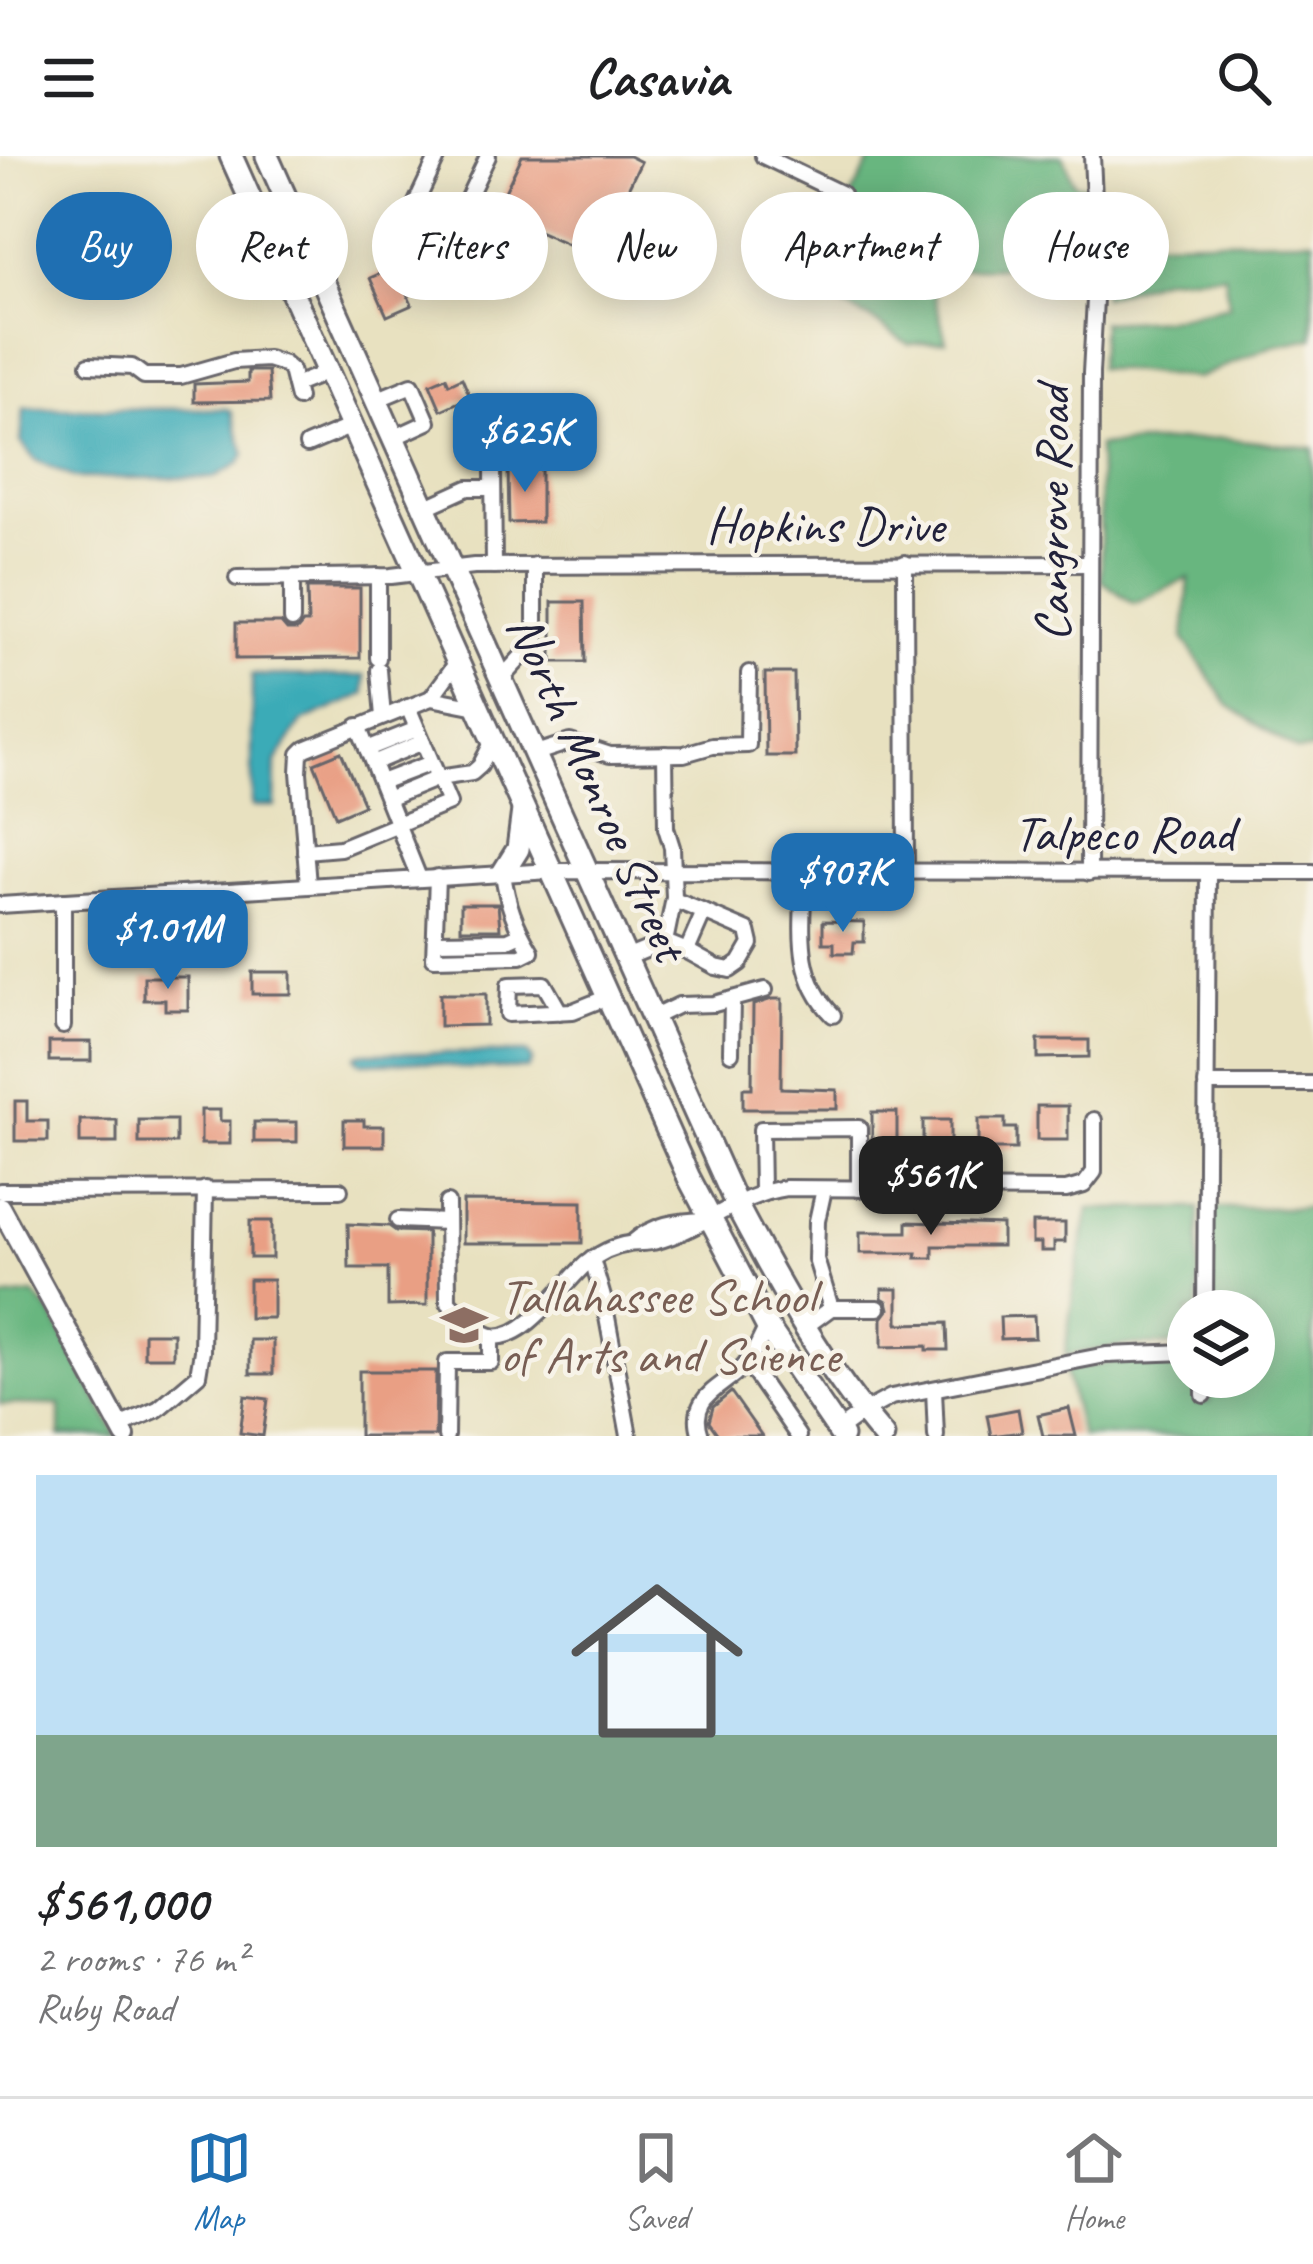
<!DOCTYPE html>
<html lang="en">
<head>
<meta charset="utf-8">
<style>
  :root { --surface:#fff; --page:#f2f2f2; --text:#202124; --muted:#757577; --line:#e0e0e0; --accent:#1f6fb2 }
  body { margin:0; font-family:Caveat,sans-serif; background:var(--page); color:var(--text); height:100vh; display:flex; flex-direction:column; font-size:45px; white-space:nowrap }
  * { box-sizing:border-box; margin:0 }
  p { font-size:39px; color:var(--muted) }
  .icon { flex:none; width:66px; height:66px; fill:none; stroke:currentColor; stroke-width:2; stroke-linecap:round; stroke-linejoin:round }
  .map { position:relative; height:1280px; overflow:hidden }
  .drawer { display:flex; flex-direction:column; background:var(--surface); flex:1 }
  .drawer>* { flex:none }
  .hud { position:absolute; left:36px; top:36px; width:1242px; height:108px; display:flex; gap:24px }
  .buttons { position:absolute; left:1167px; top:1134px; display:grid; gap:24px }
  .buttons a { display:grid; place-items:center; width:108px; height:108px; border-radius:50%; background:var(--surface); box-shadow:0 6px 30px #0003; font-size:60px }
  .price { position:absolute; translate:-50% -102px; padding:0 27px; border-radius:24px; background:var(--accent); color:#fff; font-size:39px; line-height:78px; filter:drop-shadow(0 3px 6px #0008) }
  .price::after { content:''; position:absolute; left:50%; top:72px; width:36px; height:27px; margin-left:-18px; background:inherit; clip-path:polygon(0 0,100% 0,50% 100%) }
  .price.current { background:#222; color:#fff }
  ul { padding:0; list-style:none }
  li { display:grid; align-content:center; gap:24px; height:636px; padding:0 36px }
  li span { display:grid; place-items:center; height:372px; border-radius:0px; color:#555 }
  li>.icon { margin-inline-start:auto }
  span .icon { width:216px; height:216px; fill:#fffc; stroke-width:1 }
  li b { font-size:51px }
  .chip { padding:0 42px; border-radius:54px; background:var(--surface); box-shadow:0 6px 30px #0003; font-size:42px; line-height:108px }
  .chip.current { background:var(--accent); color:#fff }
  header { display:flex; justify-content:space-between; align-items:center; height:156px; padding:0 36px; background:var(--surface); font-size:54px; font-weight:800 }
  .tab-bar { display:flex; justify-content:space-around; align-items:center; height:168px; border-top:3px solid var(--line); background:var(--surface); font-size:33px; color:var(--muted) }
  .tab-bar a { display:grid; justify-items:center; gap:6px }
  .tab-bar .current { color:var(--accent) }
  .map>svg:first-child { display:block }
  .forest { fill:#68b67f; stroke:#456c5d; stroke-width:3 }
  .water { fill:#3aabb7; stroke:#2e6679; stroke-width:3 }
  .building { fill:#e99f84 }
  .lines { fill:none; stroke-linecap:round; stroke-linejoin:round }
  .minor-casing { stroke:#67656a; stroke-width:20 }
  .major-casing { stroke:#67656a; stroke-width:24 }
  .highway-casing { stroke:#67656a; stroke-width:27 }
  .minor { stroke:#fff; stroke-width:14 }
  .major { stroke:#fff; stroke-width:18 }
  .highway { stroke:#fff; stroke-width:21 }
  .labels { text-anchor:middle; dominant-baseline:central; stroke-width:9; stroke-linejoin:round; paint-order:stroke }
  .street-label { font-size:51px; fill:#22223b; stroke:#f7f3e8 }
  .education-label { font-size:51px; fill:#785e54; stroke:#f7f3e8; text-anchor:start }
</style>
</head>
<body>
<header><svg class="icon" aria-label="menu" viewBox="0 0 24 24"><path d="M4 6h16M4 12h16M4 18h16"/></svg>Casavia<svg class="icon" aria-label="search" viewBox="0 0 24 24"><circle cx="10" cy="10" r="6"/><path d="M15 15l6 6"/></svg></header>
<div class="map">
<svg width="1313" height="1280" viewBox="0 0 1313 1280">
  <rect width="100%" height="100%" fill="#f7f3e8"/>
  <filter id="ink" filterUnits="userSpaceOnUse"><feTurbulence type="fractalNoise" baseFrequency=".00833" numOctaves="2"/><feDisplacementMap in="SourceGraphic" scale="24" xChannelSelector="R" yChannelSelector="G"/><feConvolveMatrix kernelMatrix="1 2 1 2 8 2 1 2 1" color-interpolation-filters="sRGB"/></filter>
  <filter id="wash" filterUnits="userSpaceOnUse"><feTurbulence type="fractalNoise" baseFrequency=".004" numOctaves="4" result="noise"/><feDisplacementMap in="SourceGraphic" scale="48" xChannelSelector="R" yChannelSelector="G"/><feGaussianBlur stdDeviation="2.7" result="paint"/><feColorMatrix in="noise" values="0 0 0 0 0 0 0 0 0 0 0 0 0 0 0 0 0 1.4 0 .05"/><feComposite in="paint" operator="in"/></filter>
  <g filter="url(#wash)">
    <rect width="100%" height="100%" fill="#e8e1c0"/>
    <g class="forest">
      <polygon points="873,0 1063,0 1075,28 1087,30 1088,48 1083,79 1090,80 1090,139 1057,108 962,113 931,127 946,185 908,188 869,162 779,119 773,99 821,99"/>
      <polygon points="1103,82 1137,85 1313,83 1313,182 1273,190 1197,222 1098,212 1102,166 1165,163 1229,150 1224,118 1165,121 1103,141"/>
      <polygon points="1221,282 1313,292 1313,594 1297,595 1228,549 1184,483 1189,422 1134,448 1102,425 1098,290"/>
      <polygon points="1199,1052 1198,1155 1188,1155 1188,1189 1126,1189 1065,1199 1074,1129 1089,1053"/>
      <polygon points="1212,1052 1313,1052 1313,1280 1081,1280 1065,1214 1127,1204 1188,1204 1188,1221 1197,1221 1198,1247 1210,1246 1210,1221 1254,1221 1254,1155 1211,1155"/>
      <polygon points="33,1138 51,1157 117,1280 60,1280 60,1249 0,1248 0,1142"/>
    </g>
    <g class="water">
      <polygon points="24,252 227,253 231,255 245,298 240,307 213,322 75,322 35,304 21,286"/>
      <polygon points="252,519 365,520 365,538 302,566 276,606 275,650 252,650"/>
      <polygon points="361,897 524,897 528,898 532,905 527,913 459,912 421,905 362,907 357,904 356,900"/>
    </g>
    <g id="blocks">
      <g class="building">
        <polygon points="522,0 629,0 641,6 595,100 517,66 511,49 501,44"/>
        <polygon points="395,111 412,149 387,160 370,122"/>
        <polygon points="248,215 268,215 270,245 194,246 194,228 248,226"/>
        <polygon points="446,221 449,228 462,222 470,241 441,254 430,228"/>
        <polygon points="508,312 541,312 541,366 509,367"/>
        <polygon points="307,432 360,432 360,502 236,503 236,467 281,467 287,474 297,474 303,467 308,467"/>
        <polygon points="552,446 584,446 585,506 552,506"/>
        <polygon points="765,517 794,517 795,600 766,600"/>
        <polygon points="341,596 364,649 336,661 314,607"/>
        <polygon points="461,748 498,748 500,773 461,773"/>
        <polygon points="823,765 864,766 864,786 854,786 853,797 834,797 834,787 823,787"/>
        <rect x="252" y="816" width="39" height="22"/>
        <polygon points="144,821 188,821 188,854 165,854 165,844 144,844"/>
        <polygon points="440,838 486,838 486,869 440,870"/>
        <polygon points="772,843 782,843 781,932 837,934 837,953 743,953 743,932 752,932 753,849"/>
        <polygon points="1038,884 1089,884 1089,901 1038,902"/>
        <rect x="49" y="886" width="42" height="19"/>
        <polygon points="15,945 27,945 27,965 48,965 48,985 15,985"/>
        <rect x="1037" y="950" width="31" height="34"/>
        <polygon points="201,954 220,954 220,965 230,965 230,988 201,988"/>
        <rect x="872" y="956" width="25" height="44"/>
        <polygon points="978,963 1005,963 1005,972 1016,972 1016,993 978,993"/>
        <rect x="80" y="964" width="37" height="23"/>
        <rect x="139" y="964" width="37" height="23"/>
        <polygon points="344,964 364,964 364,970 384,970 384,990 344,990"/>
        <rect x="923" y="964" width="27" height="29"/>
        <rect x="254" y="966" width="43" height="20"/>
        <polygon points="463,1045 582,1046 582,1087 463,1087"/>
        <rect x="250" y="1065" width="22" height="37"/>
        <polygon points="907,1066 1002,1069 1002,1090 933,1090 933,1102 916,1102 917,1097 860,1097 860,1076 907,1076"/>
        <polygon points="1032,1067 1065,1067 1065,1086 1054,1086 1054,1095 1041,1095 1041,1087 1032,1087"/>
        <polygon points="348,1068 389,1070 396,1075 427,1076 427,1149 388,1150 388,1112 349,1112"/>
        <rect x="249" y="1124" width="24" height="38"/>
        <polygon points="882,1133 898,1133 898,1168 947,1167 948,1194 927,1194 927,1190 882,1191 882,1162 889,1153 887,1145 882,1142"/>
        <polygon points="1034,1160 1035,1182 1001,1183 1000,1161"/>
        <rect x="144" y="1177" width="29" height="24"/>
        <rect x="250" y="1184" width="23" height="34"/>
        <polygon points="359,1215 436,1215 435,1280 359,1280"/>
        <polygon points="731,1236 762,1280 719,1280 709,1266 713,1251"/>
        <polygon points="245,1240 268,1243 263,1280 240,1277"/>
        <polygon points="1069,1252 1076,1280 1043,1280 1038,1259"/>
        <polygon points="1018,1253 1022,1276 991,1280 987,1259"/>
      </g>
    </g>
  </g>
  <g filter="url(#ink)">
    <use href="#blocks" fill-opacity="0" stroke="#67656a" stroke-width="3"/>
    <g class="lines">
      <g class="minor-casing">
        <g id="minor">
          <polyline points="438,0 406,68 413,82 433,86 451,77 488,0"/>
          <polyline points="763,0 842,38"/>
          <polyline points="89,209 132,211 144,220 181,220 234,205 268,203 284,208 291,214 298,242"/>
          <polyline points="295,229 328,216"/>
          <polyline points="376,244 412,229 428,266 393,282"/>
          <polyline points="307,289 352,270"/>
          <polyline points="493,311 494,410"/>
          <polyline points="424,352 468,332 493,332"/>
          <polyline points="905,407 906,717"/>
          <polyline points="378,420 378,502"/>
          <polyline points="237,422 391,420 474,410 1090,408"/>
          <polyline points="292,422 292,464"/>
          <polyline points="379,514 383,561"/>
          <polyline points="500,524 535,486 535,409"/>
          <polyline points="431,542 457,506"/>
          <polyline points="358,570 419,722"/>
          <polyline points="367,593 417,573"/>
          <polyline points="533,598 570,586 610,599 684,598 712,590 748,589 749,517"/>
          <polyline points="665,598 666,672 672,691 674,742 665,786"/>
          <polyline points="373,607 423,586"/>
          <polyline points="381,626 431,607"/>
          <polyline points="387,643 438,622 472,617 480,610 492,587"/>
          <polyline points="305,695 340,692 449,647 408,551"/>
          <path d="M804,716C803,769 793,819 833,859"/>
          <polyline points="1089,717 1091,217 1097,106 1092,0"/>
          <path d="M437,721L434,802L521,800L531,795C515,769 507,747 503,717"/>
          <polyline points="308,729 299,616 300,598 305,593 431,542 477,551"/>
          <polyline points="0,749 551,715 1313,716"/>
          <polyline points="435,785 508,784 521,778"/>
          <polyline points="687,795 716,811 730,814 740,807 751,788 748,775 704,756"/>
          <polyline points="626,802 665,786 687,795 704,756 674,744"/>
          <polyline points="560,856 544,828 509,829 508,858 573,855 608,841"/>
          <polyline points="652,862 679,849 714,848 765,834"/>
          <polyline points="63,870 63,745"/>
          <polyline points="731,897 732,844"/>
          <polyline points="1206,928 1313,928"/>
          <polyline points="824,1033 817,1065 816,1103 831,1152"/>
          <polyline points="0,1035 340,1034"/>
          <polyline points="762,1035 761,973 859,972 859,1033"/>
          <path d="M447,1047L448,1146C460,1156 477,1177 492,1180C526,1186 564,1126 587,1107C598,1098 614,1090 629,1088C639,1086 647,1088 657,1085C702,1073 740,1038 786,1032L1066,1034L1084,1029L1094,1016V964"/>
          <polyline points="398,1064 447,1066"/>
          <path d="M632,1087C653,1068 677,1065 704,1064"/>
          <polyline points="592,1103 604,1145 629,1280"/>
          <polyline points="1205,1155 1208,717"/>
          <polyline points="805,1171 831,1152 878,1152"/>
          <polyline points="747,1206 798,1280"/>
          <polyline points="1204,1221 1204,1239"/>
          <polyline points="934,1233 936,1280"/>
          <polyline points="119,1270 158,1253 198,1219 202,1195 205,1033"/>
          <polyline points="838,1274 863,1256 891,1241 1106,1199 1188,1196"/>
          <polyline points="446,1280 447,1206 491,1206 491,1180"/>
          <path d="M701,1280C686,1237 727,1232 748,1205C756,1195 761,1181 767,1170"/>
        </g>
      </g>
      <g class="major-casing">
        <polyline id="major" points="0,1051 125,1280"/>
      </g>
      <g class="highway-casing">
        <g id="highway">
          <polyline points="231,0 689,1022 767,1170 842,1280"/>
          <path d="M267,0L737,1050C779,1130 824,1211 883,1280"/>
          <polyline points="503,717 518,693 523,654"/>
        </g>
      </g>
      <use href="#minor" class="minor"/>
      <use href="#major" class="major"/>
      <use href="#highway" class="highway"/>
    </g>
  </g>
  <defs>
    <g id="school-bare" transform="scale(3.6)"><path d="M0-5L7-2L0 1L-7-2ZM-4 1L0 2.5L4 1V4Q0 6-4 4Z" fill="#8d6e63" stroke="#f7f3e8" stroke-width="2.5" paint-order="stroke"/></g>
  </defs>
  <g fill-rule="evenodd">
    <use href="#school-bare" x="464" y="1169"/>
  </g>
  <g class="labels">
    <g class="street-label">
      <text transform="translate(1052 358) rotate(-90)">Cangrove Road</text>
      <text x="825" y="369">Hopkins Drive</text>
      <text transform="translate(598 631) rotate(66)">North Monroe Street</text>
      <text x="1124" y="677">Talpeco Road</text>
    </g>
    <g class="education-label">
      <text x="500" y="1140">Tallahassee School<tspan x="500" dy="59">of Arts and Science</tspan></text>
    </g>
  </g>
</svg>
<div class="buttons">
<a><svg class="icon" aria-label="layers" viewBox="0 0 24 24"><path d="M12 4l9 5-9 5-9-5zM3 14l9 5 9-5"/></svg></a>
</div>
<b class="price" style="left:525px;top:339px">$625K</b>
<b class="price" style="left:843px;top:779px">$907K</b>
<b class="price" style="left:168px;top:836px">$1.01M</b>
<b class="price current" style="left:931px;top:1082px">$561K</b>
<div class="hud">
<a class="chip current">Buy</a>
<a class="chip">Rent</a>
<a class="chip">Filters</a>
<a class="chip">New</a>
<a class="chip">Apartment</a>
<a class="chip">House</a>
</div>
</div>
<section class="drawer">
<ul>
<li><span style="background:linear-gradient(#bfe0f5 70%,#7fa58c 0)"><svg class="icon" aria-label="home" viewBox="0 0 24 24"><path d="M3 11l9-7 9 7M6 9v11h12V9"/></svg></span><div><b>$561,000</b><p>2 rooms · 76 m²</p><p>Ruby Road</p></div></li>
</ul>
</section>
<nav class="tab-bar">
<a class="current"><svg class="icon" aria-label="map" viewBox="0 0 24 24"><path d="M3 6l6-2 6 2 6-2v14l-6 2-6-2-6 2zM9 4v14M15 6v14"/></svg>Map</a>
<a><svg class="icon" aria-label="saved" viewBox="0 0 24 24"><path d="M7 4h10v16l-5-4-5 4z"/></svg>Saved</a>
<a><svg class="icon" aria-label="home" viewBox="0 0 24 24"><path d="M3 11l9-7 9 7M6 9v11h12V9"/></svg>Home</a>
</nav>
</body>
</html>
